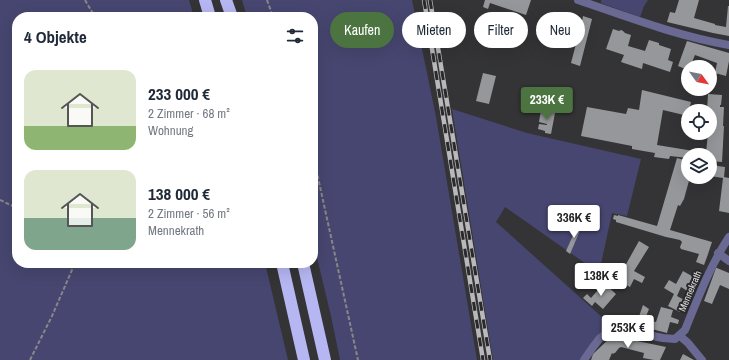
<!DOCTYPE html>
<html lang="de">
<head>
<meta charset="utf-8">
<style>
  :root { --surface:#fff; --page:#f2f2f3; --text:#1f2937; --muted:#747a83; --accent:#4c7441 }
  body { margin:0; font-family:"Archivo Narrow",sans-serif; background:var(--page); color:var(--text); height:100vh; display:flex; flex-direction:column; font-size:15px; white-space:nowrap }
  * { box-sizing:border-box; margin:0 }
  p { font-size:13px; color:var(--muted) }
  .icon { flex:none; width:22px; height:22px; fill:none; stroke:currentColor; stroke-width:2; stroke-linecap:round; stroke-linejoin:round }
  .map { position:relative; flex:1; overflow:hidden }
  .details { position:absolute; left:12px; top:12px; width:306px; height:256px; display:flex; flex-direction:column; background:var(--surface); border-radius:16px; box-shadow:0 4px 16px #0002 }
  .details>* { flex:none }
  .guide { position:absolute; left:330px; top:12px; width:339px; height:36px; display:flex; gap:8px }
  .needle { width:26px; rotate:123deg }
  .fabs { position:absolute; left:681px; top:60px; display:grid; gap:8px }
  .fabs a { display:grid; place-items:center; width:36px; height:36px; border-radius:50%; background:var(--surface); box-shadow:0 4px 16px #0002; font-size:20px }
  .price { position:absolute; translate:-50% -34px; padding:0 9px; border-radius:4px; background:#fff; color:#222; font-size:13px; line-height:26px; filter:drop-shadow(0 1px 2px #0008) }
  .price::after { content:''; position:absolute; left:50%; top:24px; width:12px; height:9px; margin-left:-6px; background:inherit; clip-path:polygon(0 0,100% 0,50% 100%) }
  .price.current { background:var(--accent); color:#fff }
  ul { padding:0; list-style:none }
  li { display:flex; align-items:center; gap:12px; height:100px; padding:0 12px }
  li span { display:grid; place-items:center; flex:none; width:112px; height:80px; border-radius:12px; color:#555 }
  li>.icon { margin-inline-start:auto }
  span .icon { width:48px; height:48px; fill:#fffc; stroke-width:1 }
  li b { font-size:17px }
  h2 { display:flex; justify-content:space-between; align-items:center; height:48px; padding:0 12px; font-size:17px }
  .pill { padding:0 14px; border-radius:18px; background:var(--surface); box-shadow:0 4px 16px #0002; font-size:14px; line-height:36px }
  .pill.current { background:var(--accent); color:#fff }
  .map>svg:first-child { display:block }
  .green { fill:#474670 }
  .building { fill:#96979a }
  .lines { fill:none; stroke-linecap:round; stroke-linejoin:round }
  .path { stroke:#878789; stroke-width:2; stroke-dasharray:4 2; stroke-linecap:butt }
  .street { stroke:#696993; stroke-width:8 }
  .highway { stroke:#b6b6f3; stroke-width:12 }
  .rail-casing { stroke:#b9b9bb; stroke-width:4.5 }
  .rail { stroke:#2a2a2d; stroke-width:3; stroke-dasharray:9; stroke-linecap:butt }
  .labels { text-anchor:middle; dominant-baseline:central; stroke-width:4; stroke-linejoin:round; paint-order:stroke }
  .street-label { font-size:10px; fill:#dddddf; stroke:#2a2a2d }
</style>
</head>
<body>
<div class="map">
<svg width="729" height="360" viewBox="0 0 729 360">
  <rect width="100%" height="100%" fill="#343437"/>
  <g class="green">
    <polygon points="0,0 189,0 194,17 17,17 17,263 265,263 288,360 0,360"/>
    <polygon points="242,0 412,0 436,117 477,360 340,360 331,316 313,241 313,17 247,17"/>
    <polygon points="601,0 648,0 644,6 640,17 601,3"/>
    <polygon points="452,109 527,133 641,159 627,216 612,213 599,273 505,207 496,222 613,327 582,360 493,360"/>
  </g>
  <g class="building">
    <polygon points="485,0 531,0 526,15 490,3 488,9 483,7"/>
    <polygon points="679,0 699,0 694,18 715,24 715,25 726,27 728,6 729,6 729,36 713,33 667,22 670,12 675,13"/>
    <polygon points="583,16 592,19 580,66 571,63 577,40 560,36 562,27 580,31"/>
    <polygon points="613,29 619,31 621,30 623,31 625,33 631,35 628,46 645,51 649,40 659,43 659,45 671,49 668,60 673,62 670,72 643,63 642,69 621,62 624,55 606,49"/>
    <polygon points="687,41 729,53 729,61 726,76 715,73 717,63 695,55 690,67 688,67 688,70 678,66"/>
    <polygon points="483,73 496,76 489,104 476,101"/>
    <polygon points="642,90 691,102 689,111 688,111 688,116 663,110 657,145 706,153 708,133 710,133 710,125 712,125 713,115 710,115 710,111 707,111 708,94 722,95 721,105 720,105 720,107 724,107 723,126 724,126 722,162 710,161 710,155 688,155 688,158 670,156 669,159 654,157 655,153 632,149 632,146 581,136 587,107 626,114 628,108 639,110"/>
    <polygon points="541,110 555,113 551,134 545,133 545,131 538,129 539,124 547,125 547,124 539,122"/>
    <polygon points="677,158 688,161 688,177 690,177 684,199 680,206 678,205 670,230 712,242 707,257 704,265 696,262 699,254 681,249 680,247 682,242 680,240 671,238 666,237 616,222 616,220 613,219 614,215 618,216 618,215 657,226"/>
    <polygon points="710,165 725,167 724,177 729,178 729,213 719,211 723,178 710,176"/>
    <polygon points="578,224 582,226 570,254 566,251"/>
    <polygon points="639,241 649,247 634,271 645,277 642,283 634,279 630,287 619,281 627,267 625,266"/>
    <polygon points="717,268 729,273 729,289 720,285 712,304 704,301 716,268"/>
    <polygon points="683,271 697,279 689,292 681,287 677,296 686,301 680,312 668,306 674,294 664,288 669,280 676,284"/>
    <polygon points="604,283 616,294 603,309 595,302 592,306 583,298 587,294 591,298"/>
    <polygon points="643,305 649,309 645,319 656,322 661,307 673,310 671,317 679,320 678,324 670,322 667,333 636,325"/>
    <polygon points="610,338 628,339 666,347 660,360 654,360 643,358 644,353 621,347 619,348 615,353 614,353 613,354 612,353 609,360 591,360 593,354"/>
    <polygon points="683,354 694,360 680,360"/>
  </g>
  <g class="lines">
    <g class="path">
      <polyline points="85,0 95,17"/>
      <polyline points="267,0 273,17"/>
      <polyline points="313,158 317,173 358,360"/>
      <polyline points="0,200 17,208"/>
      <polyline points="30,360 52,316 75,263"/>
    </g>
    <g class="street">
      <path d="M578,0C628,17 677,36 729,45"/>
      <polyline points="718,253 729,261"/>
      <polyline points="680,336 688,343 702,360"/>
      <path d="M584,360L593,347L600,338L610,331L621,330L663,338L675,339L685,330C698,298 710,266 729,237"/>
    </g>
    <g class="highway">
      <polyline points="205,0 210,17"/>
      <polyline points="226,0 232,17"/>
      <polyline points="282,263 304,360"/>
      <polyline points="303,263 325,360"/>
    </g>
    <g class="rail-casing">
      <g id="rail">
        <polyline points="424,0 483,360"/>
        <polyline points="430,0 490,360"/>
      </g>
    </g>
    <use href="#rail" class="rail"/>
  </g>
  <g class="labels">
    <g class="street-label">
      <text transform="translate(690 291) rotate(-67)">Mennekrath</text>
    </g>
  </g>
</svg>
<div class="fabs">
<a><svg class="needle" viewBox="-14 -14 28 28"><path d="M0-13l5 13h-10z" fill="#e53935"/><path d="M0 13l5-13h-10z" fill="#747a83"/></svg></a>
<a><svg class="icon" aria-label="locate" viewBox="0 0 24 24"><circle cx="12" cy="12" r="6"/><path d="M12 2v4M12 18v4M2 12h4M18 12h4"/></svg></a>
<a><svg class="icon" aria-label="layers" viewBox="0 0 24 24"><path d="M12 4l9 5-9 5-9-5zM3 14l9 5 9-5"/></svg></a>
</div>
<b class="price current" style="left:547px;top:121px">233K €</b>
<b class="price" style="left:574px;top:239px">336K €</b>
<b class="price" style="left:601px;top:297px">138K €</b>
<b class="price" style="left:628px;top:349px">253K €</b>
<div class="guide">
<a class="pill current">Kaufen</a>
<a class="pill">Mieten</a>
<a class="pill">Filter</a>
<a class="pill">Neu</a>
</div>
<section class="details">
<h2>4 Objekte<svg class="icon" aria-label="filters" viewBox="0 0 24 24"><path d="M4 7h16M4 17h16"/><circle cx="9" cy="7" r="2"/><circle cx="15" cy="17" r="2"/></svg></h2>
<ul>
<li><span style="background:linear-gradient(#dfe7d0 70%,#8fb573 0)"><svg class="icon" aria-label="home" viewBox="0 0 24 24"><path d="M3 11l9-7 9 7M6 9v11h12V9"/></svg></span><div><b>233 000 €</b><p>2 Zimmer · 68 m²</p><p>Wohnung</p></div></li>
<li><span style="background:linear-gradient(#dfe7d0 60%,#7fa58c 0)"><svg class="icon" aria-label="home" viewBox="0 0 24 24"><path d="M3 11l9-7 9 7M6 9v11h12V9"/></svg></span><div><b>138 000 €</b><p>2 Zimmer · 56 m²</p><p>Mennekrath</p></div></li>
</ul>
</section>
</div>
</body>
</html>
